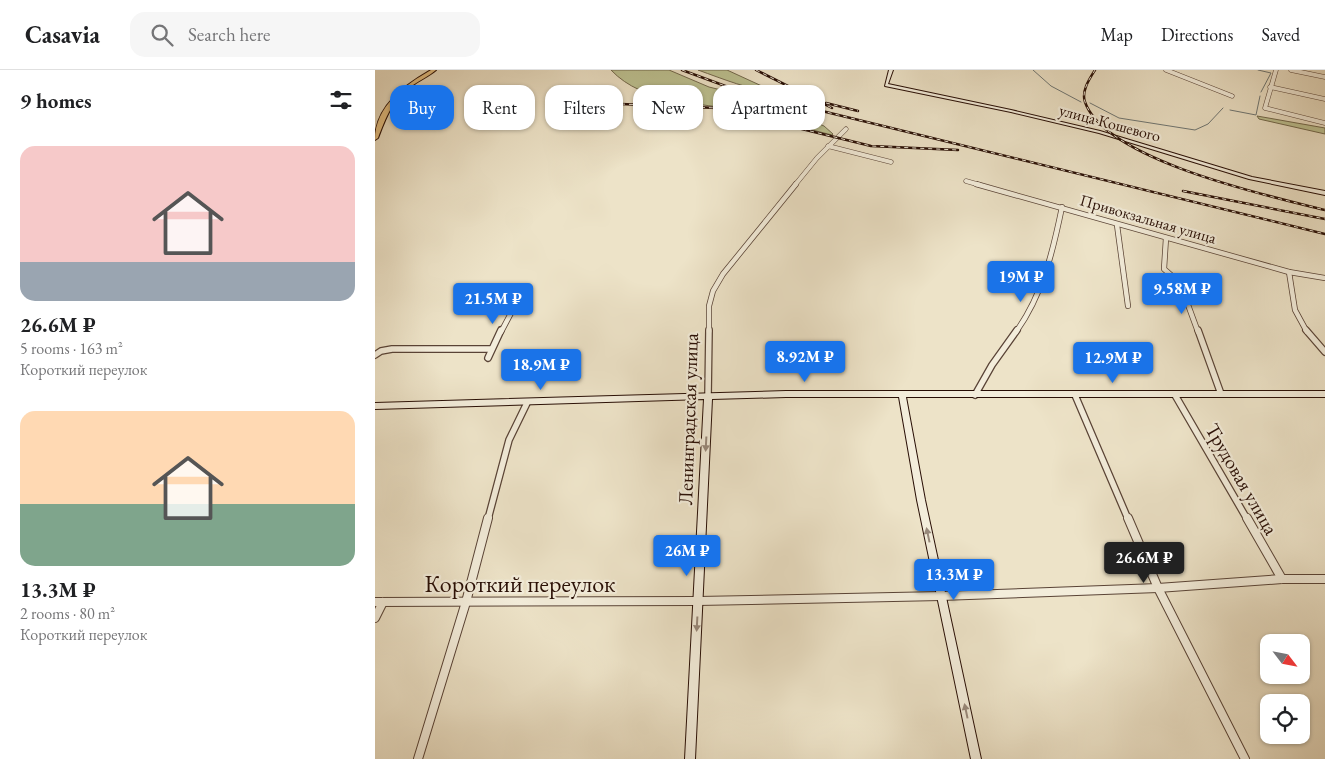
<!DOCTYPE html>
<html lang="en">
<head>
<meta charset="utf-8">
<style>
  :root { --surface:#fff; --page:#f6f6f6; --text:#202124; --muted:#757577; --line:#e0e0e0; --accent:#1a73e8 }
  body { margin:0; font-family:"EB Garamond",serif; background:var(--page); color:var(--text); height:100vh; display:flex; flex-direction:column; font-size:19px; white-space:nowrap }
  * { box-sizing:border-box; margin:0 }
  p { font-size:16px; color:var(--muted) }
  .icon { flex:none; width:28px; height:28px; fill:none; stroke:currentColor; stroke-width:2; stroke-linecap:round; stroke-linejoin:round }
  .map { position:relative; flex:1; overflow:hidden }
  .side { display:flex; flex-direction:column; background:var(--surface); width:375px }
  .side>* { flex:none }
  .guide { position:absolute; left:15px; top:15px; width:475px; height:45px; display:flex; gap:10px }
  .needle { width:32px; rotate:122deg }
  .buttons { position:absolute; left:885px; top:564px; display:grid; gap:10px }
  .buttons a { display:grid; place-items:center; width:50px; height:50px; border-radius:10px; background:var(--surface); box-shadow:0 1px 4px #0004; font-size:25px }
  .price { position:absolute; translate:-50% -42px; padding:0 11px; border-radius:5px; background:var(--accent); color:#fff; font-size:16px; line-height:32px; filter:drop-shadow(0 1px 2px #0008) }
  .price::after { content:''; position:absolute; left:50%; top:30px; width:15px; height:11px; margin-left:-8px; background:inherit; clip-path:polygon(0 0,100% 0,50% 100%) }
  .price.on { background:#222; color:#fff }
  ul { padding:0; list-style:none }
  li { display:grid; align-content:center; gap:10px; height:265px; padding:0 20px }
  li span { display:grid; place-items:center; height:155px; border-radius:15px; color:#555 }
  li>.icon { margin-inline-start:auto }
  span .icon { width:90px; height:90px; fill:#fffc; stroke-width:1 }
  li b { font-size:21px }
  h2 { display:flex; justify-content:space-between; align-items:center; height:60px; padding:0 20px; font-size:21px }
  .pill { padding:0 18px; border-radius:15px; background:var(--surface); box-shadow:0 1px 4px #0004; font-size:18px; line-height:45px }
  .pill.on { background:var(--accent); color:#fff }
  header { display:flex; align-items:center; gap:30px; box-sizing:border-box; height:70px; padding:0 25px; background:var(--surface); border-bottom:1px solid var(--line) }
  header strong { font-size:24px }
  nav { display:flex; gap:28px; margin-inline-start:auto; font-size:18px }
  .search { width:350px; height:45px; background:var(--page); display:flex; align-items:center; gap:12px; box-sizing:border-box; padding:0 18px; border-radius:15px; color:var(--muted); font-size:19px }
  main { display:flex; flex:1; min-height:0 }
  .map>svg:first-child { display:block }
  .green { fill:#bdc292; stroke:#72684c }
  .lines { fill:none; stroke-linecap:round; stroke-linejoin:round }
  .stream { stroke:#6e7674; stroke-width:1 }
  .street-far3-casing { stroke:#594336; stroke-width:5 }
  .street-far2-casing { stroke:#594336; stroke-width:6 }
  .street-far1-casing { stroke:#594336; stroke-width:8 }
  .street-casing { stroke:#594336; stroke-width:10 }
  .secondary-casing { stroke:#280e05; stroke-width:2 }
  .primary-casing { stroke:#280e05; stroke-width:2 }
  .street-far3 { stroke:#f3eddb; stroke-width:4 }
  .street-far2 { stroke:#f3eddb; stroke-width:4.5 }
  .street-far1 { stroke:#f3eddb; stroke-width:5.5 }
  .street { stroke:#f3eddb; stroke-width:8 }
  .secondary { fill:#f3eddb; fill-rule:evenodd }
  .primary { fill:#e6c284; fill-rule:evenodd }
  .rail-casing { stroke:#280e05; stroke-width:2.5 }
  .rail { stroke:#f3eddb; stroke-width:1; stroke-dasharray:4; stroke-linecap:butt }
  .oneway { fill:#98897b }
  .labels { text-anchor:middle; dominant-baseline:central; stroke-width:4.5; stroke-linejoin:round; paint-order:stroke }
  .far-street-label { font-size:16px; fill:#280e05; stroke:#f3eddb }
  .street-label { font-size:20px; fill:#280e05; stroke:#f3eddb }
  .near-street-label { font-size:24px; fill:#280e05; stroke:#f3eddb }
</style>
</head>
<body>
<header>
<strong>Casavia</strong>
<div class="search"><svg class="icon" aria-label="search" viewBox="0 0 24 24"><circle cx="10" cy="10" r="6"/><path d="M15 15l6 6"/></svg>Search here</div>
<nav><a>Map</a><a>Directions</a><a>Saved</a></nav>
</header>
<main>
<section class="side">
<h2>9 homes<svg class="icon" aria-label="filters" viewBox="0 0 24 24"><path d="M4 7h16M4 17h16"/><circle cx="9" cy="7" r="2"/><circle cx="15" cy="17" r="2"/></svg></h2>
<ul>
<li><span style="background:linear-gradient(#f6c9c9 75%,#9aa5b1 0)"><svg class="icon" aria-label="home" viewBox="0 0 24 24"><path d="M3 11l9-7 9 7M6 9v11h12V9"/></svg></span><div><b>26.6M ₽</b><p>5 rooms · 163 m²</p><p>Короткий переулок</p></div></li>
<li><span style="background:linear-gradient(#ffd9b3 60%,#7fa58c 0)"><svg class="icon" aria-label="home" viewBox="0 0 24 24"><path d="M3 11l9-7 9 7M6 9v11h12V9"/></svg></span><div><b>13.3M ₽</b><p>2 rooms · 80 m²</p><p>Короткий переулок</p></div></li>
</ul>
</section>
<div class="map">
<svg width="950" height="689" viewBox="0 0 950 689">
  <rect width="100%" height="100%" fill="#ede3c8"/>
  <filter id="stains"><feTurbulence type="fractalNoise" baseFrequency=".004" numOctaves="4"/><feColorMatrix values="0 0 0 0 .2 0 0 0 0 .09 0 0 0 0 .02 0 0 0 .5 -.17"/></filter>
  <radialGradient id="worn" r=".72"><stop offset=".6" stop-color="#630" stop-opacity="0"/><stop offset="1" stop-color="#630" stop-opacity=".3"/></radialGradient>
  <g class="green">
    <path d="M236,0H294L334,17L407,35L435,45V50L449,56L458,64L457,65C427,58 398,48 368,41C325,32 269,35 236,0Z"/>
    <path d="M323,0H352L402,23C375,20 348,9 323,0Z"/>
    <polygon points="882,46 950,58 950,64 884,49"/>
  </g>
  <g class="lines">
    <g class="stream">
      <polyline points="658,0 676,16 706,32"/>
      <polyline points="883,0 896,3 886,22"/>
      <polyline points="715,33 744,48 820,60 833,54 848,38"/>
      <polyline points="855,40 881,45 885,26"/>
    </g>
    <g class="street-far3-casing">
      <g id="street-far3">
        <polyline points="791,0 857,26"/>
        <polyline points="901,0 890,38 950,53"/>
        <polyline points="916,0 950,7"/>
        <polyline points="895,17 950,29"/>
        <polyline points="29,19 72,33"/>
        <polyline points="453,76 516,92"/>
        <polyline points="591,111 605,115"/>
        <polyline points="420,115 442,88 471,59"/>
      </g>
    </g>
    <g class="street-far2-casing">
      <g id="street-far2">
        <polyline points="601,114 914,202 950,208"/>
        <polyline points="742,155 753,236"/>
        <polyline points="791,168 789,199 805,213 823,262"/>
        <polyline points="914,202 920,240 932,262"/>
        <polyline points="126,262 143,230"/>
        <polyline points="334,262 334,236 338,221 348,204 421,114"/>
        <path d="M641,262C668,224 678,181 687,137"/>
      </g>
    </g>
    <g class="street-far1-casing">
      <g id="street-far1">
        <polyline points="823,260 846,324"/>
        <polyline points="931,260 950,282"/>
        <polyline points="0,285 6,281 17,279 116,279"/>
        <polyline points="113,288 126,260"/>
        <polyline points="600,325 617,295 642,260"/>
        <polyline points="700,325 753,449"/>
        <polyline points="800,325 872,449"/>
        <polyline points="333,326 334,260"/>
        <polyline points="113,449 134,370 152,333"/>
      </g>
    </g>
    <g class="street-casing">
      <g id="street">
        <polyline points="753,448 783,518 870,689"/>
        <polyline points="872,448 907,509"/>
        <polyline points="0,532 323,531 566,526 783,518 907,509 950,509"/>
        <polyline points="0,548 8,532"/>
        <polyline points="43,689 91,532 113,448"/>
      </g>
    </g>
    <g class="secondary-casing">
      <g id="secondary">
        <polygon points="514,0 518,0 513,14 636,40 725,61 877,107 950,121 950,125 874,109 724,63 636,42 510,16"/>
        <polygon points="411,321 950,321 950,327 531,327 550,430 606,689 596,689 542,430 524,327 411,327 337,329 320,689 310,689 329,329 0,339 0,333"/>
      </g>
    </g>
    <g class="primary-casing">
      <path id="primary" d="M56,0H61C54,6 45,10 38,15C18,28 11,47 3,68L0,70C0,36 30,15 56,0Z"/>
    </g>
    <use href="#street-far3" class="street-far3"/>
    <use href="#street-far2" class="street-far2"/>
    <use href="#street-far1" class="street-far1"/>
    <use href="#street" class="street"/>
    <use href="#secondary" class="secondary"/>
    <use href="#primary" class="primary"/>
    <g class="rail-casing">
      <g id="rail">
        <polyline points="307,0 353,17 402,30 950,164"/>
        <polyline points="381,0 457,38"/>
        <path d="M720,0C715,8 706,21 710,32C730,90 894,126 950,140"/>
        <polyline points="222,33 342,38 496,76 583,80"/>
        <polyline points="451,33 483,41"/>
        <polyline points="808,121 950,149"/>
      </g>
    </g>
    <use href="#rail" class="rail"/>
  </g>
  <defs><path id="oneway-solid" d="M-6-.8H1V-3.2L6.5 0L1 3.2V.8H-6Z" transform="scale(1.25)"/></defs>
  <g class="oneway">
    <use href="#oneway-solid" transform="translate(331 374) rotate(93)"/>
    <use href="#oneway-solid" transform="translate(553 465) rotate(-102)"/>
    <use href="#oneway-solid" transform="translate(322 554) rotate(93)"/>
    <use href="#oneway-solid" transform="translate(591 641) rotate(-102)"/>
  </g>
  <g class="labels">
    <g class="far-street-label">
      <text transform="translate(735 53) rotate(15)">улица Кошевого</text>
      <text transform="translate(773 149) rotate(16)">Привокзальная улица</text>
    </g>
    <g class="street-label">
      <text transform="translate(313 349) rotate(-88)">Ленинградская улица</text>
      <text transform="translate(867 409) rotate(60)">Трудовая улица</text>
    </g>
    <g class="near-street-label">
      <text x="145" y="513">Короткий переулок</text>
    </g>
  </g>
  <rect width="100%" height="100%" filter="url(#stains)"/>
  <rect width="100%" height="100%" fill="url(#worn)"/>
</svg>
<div class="buttons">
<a><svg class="needle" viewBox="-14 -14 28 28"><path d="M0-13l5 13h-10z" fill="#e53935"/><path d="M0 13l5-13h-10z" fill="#757577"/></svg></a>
<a><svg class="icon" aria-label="locate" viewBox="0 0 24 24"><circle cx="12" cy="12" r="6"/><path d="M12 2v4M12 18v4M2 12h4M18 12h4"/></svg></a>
</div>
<b class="price" style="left:646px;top:233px">19M ₽</b>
<b class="price" style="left:807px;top:245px">9.58M ₽</b>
<b class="price" style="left:118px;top:255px">21.5M ₽</b>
<b class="price" style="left:430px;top:313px">8.92M ₽</b>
<b class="price" style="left:738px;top:314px">12.9M ₽</b>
<b class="price" style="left:166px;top:321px">18.9M ₽</b>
<b class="price" style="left:312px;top:507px">26M ₽</b>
<b class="price on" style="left:769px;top:514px">26.6M ₽</b>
<b class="price" style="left:579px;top:531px">13.3M ₽</b>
<div class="guide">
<a class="pill on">Buy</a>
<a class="pill">Rent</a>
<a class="pill">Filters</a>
<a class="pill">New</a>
<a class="pill">Apartment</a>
</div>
</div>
</main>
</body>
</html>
